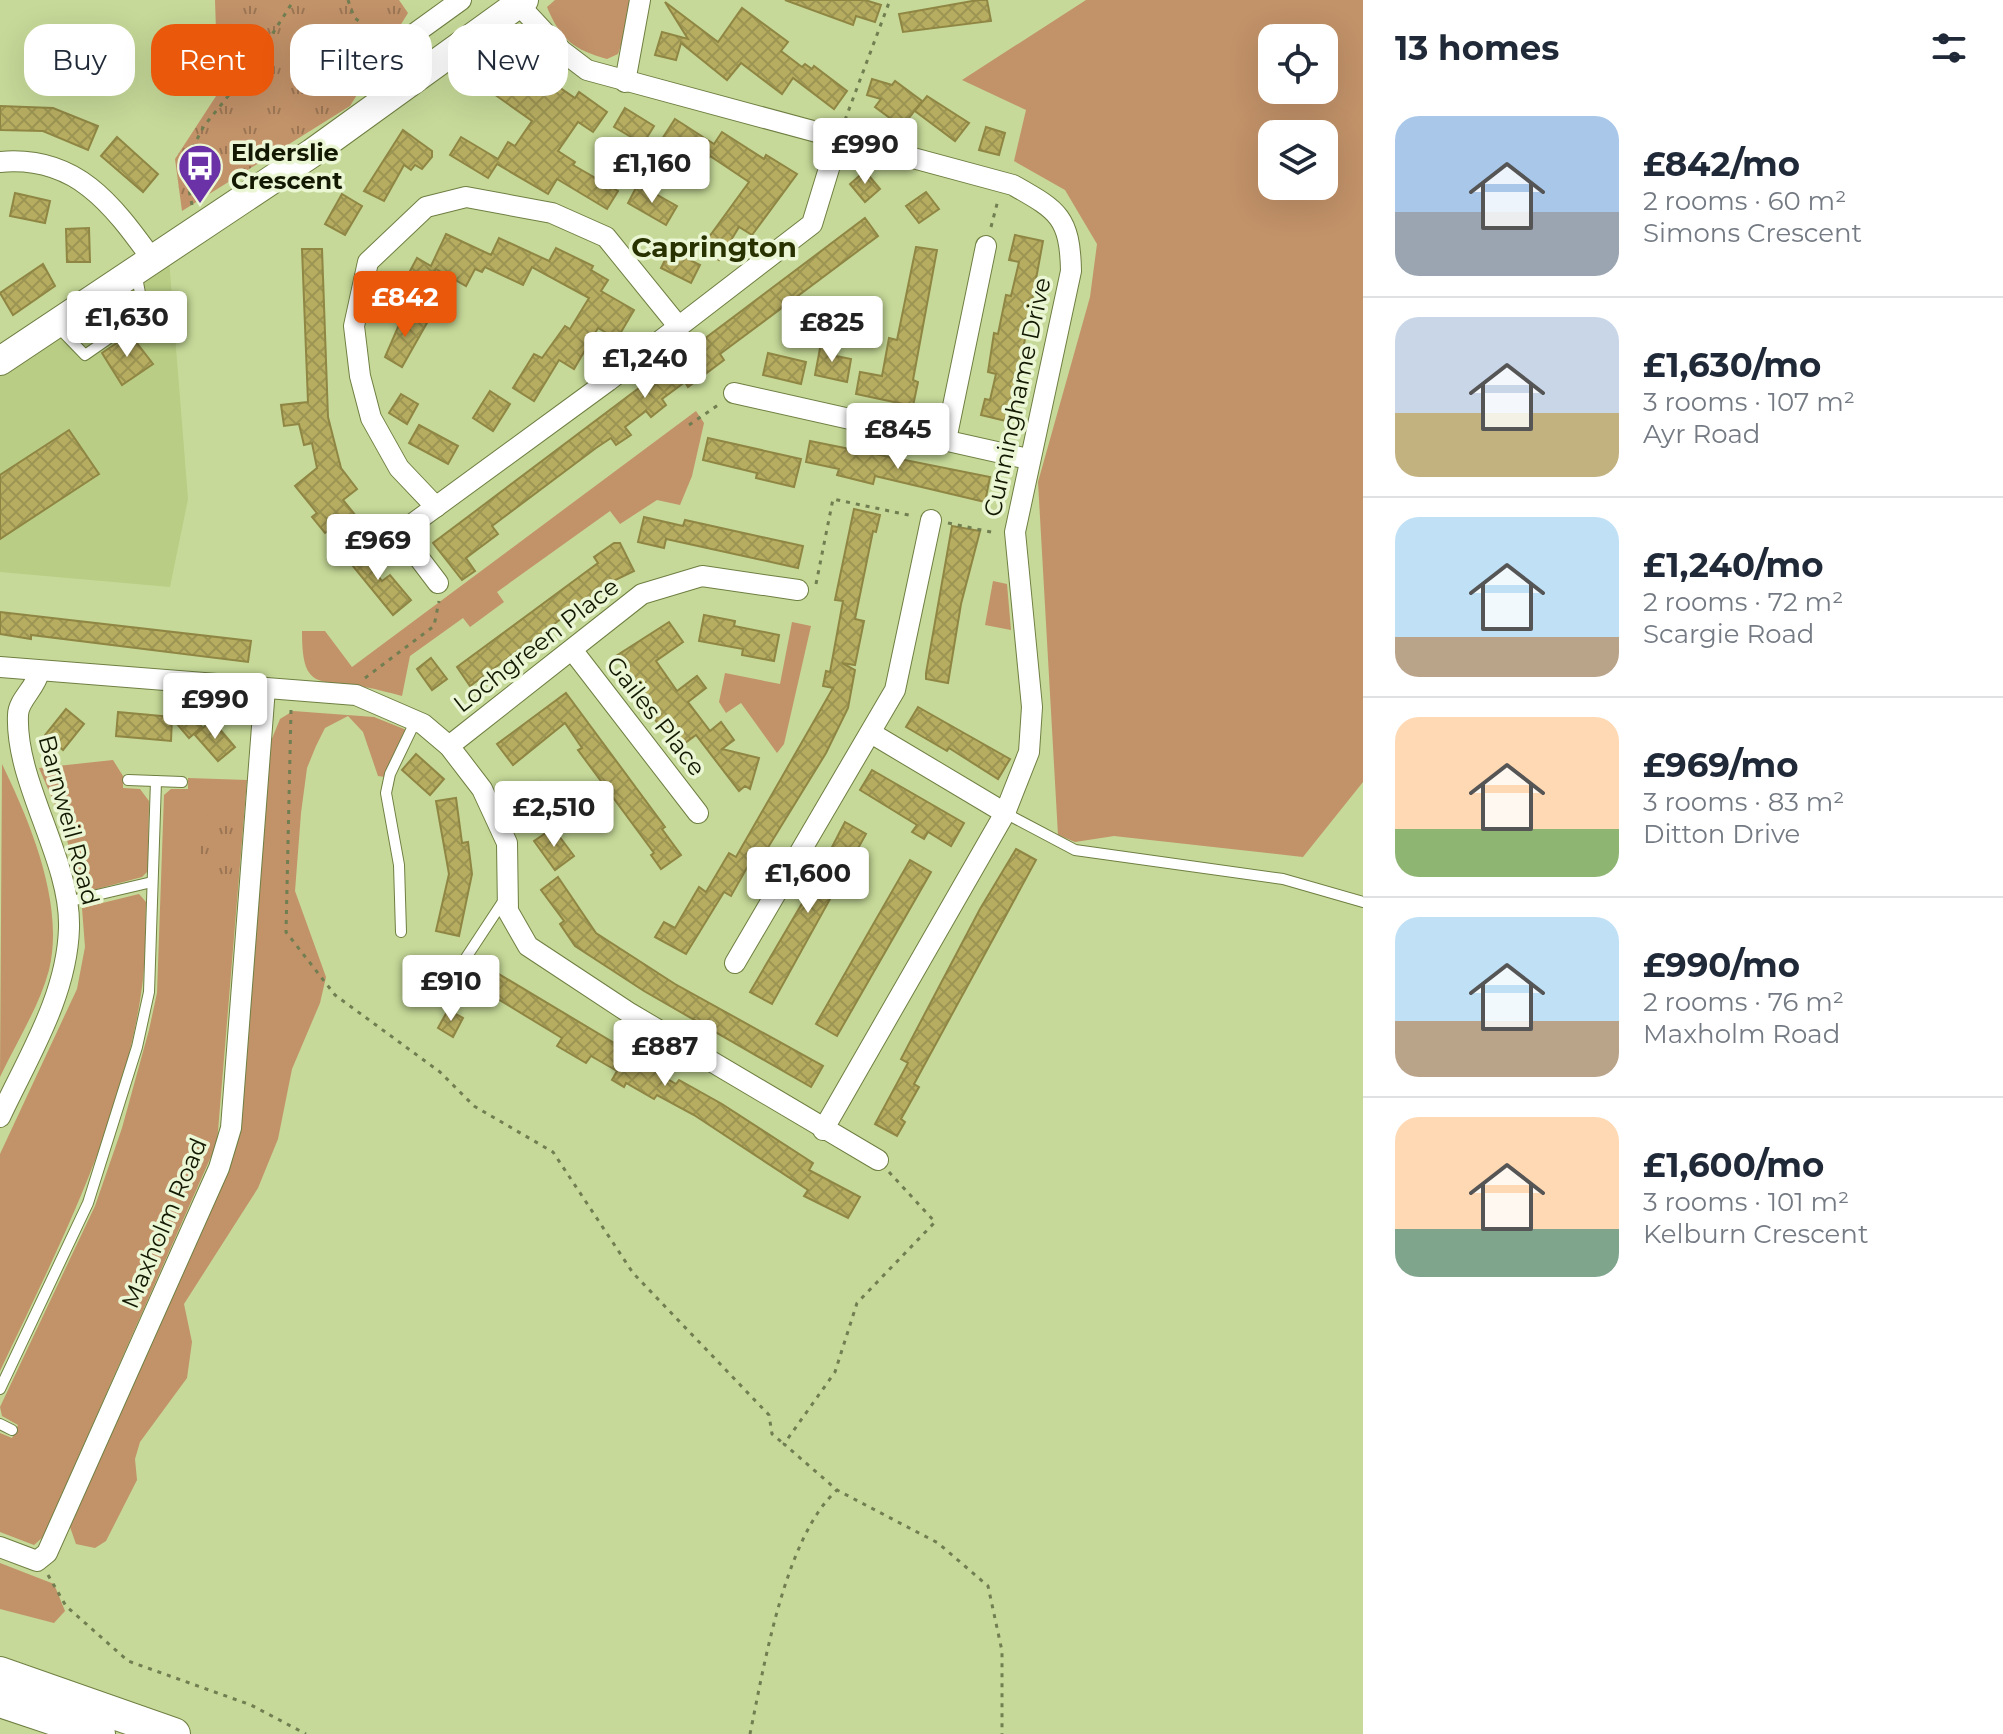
<!DOCTYPE html>
<html lang="en">
<head>
<meta charset="utf-8">
<style>
  :root { --surface:#fff; --page:#f2f2f3; --text:#1f2937; --muted:#747a83; --line:#e0e1e3; --accent:#ea580c }
  body { margin:0; font-family:Montserrat,sans-serif; background:var(--page); color:var(--text); height:100vh; display:flex; flex-direction:column; font-size:30px; white-space:nowrap }
  * { box-sizing:border-box; margin:0 }
  p { font-size:26px; color:var(--muted) }
  .icon { flex:none; width:44px; height:44px; fill:none; stroke:currentColor; stroke-width:2; stroke-linecap:round; stroke-linejoin:round }
  .map { position:relative; flex:1; overflow:hidden }
  .side { display:flex; flex-direction:column; background:var(--surface); width:640px }
  .side>* { flex:none }
  .top-card { position:absolute; left:24px; top:24px; width:760px; height:72px; display:flex; gap:16px }
  .buttons { position:absolute; left:1258px; top:24px; display:grid; gap:16px }
  .buttons a { display:grid; place-items:center; width:80px; height:80px; border-radius:16px; background:var(--surface); box-shadow:0 8px 32px #0002; font-size:40px }
  .price { position:absolute; translate:-50% -68px; padding:0 18px; border-radius:8px; background:#fff; color:#222; font-size:26px; line-height:52px; filter:drop-shadow(0 2px 4px #0008) }
  .price::after { content:''; position:absolute; left:50%; top:48px; width:24px; height:18px; margin-left:-12px; background:inherit; clip-path:polygon(0 0,100% 0,50% 100%) }
  .price.active { background:var(--accent); color:#fff }
  ul { padding:0; list-style:none }
  li { display:flex; align-items:center; gap:24px; height:200px; padding:0 32px }
  li+li { border-top:2px solid var(--line) }
  li span { display:grid; place-items:center; flex:none; width:224px; height:160px; border-radius:24px; color:#555 }
  li>.icon { margin-inline-start:auto }
  span .icon { width:96px; height:96px; fill:#fffc; stroke-width:1 }
  li b { font-size:34px }
  h2 { display:flex; justify-content:space-between; align-items:center; height:96px; padding:0 32px; font-size:34px }
  .tag { padding:0 28px; border-radius:24px; background:var(--surface); box-shadow:0 8px 32px #0002; font-size:28px; line-height:72px }
  .tag.active { background:var(--accent); color:#fff }
  main { display:flex; flex:1; min-height:0 }
  .map>svg:first-child { display:block }
  .built { fill:#b9cd85 }
  .grass { fill:#c29269; fill-rule:evenodd }
  .park { fill:url(#park-tufts) }
  .building { fill:url(#building-cross-hatch); stroke:#8f8644; stroke-width:2 }
  .lines { fill:none; stroke-linecap:round; stroke-linejoin:round }
  .lane-casing { stroke:#6f7f42; stroke-width:12 }
  .street-casing { stroke:#6f7f42; stroke-width:22 }
  .secondary-casing { stroke:#6f7f42; stroke-width:30 }
  .primary-casing { stroke:#6f7f42; stroke-width:34 }
  .path { stroke:#717e51; stroke-width:3; stroke-dasharray:4 6; stroke-linecap:butt }
  .lane { stroke:#fff; stroke-width:10 }
  .street { stroke:#fff; stroke-width:20 }
  .secondary { stroke:#fff; stroke-width:28 }
  .primary { stroke:#fff; stroke-width:32 }
  .labels { text-anchor:middle; dominant-baseline:central; stroke-width:7; stroke-linejoin:round; paint-order:stroke }
  .poi-label { font-size:24px; font-weight:bold; fill:#121801; stroke:#ebf6d5; text-anchor:start }
  .street-label { font-size:24px; fill:#121801; stroke:#ebf6d5 }
  .quarter-label { font-size:28px; font-weight:bold; fill:#283201; stroke:#ebf6d5 }
</style>
</head>
<body>
<main>
<div class="map">
<svg width="1363" height="1734" viewBox="0 0 1363 1734">
  <defs>
    <pattern id="park-tufts" width="24" height="20" patternUnits="userSpaceOnUse" patternTransform="scale(2)"><rect width="24" height="20" fill="#c29269"/><path d="M3 7l-1-3M5 7V3M7 7l1-3M15 17l-1-3M17 17v-4M19 17l1-3" fill="none" stroke="#9c7654"/></pattern>
    <pattern id="building-cross-hatch" width="8" height="8" patternUnits="userSpaceOnUse" patternTransform="scale(2)"><rect width="8" height="8" fill="#b7ad61"/><path d="M0 0l8 8M0 8l8-8" fill="none" stroke="#9c9452"/></pattern>
  </defs>
  <rect width="100%" height="100%" fill="#c6d998"/>
  <polygon class="built" points="169,259 188,499 170,587 0,572 0,376"/>
  <g class="grass">
    <path d="M555,0H636L618,54L607,59C574,50 560,39 547,7Z"/>
    <path d="M1086,0H1363V782L1303,857L1114,836L1075,842L1058,835L1038,482L1090,297L1097,244L1065,190L1014,161L1026,110L962,80ZM1272,38H1324V90H1272ZM1272,134H1324V186H1272Z"/>
    <path d="M696,411L704,423L692,476L680,505L657,500L620,524L610,511L497,592L504,602L470,627L463,618L410,656L402,696C390,693 377,689 364,687C316,680 302,689 302,631H325L352,667Z"/>
    <polygon points="993,581 1007,584 1011,630 985,625"/>
    <polygon points="792,622 811,626 784,744 777,753 741,703 726,713 719,702 725,673 780,684"/>
    <polygon points="293,711 374,717 409,731 385,777 378,776 363,732 348,716 325,728 316,746 307,768 301,813 295,891 326,977 320,1003 292,1069 278,1139 258,1188 184,1304 192,1342 187,1378 140,1442 135,1459 137,1480 106,1541 95,1548 76,1544 70,1527 237,1145 271,741 280,719"/>
    <polygon points="113,760 123,776 123,788 140,789 149,801 148,871 142,877 82,893 61,819 39,768"/>
    <path d="M2,764C30,822 65,904 49,970C39,1007 16,1043 0,1077Z"/>
    <polygon points="188,778 247,780 217,1143 43,1537 34,1545 0,1532 0,1433 12,1438 18,1425 2,1416 0,1407 95,1206 122,1128 149,1030 157,993 164,795 171,789 188,789"/>
    <path d="M139,894L146,902C145,933 146,963 141,994C121,1128 57,1250 0,1371V1154L77,989L85,947L82,908Z"/>
    <polygon points="0,1563 54,1584 65,1611 54,1623 0,1609"/>
  </g>
  <g class="park">
    <polygon points="215,0 399,0 408,13 350,106 182,211 175,159 218,93"/>
    <polygon points="202,814 236,817 231,884 198,882"/>
  </g>
  <g class="building">
    <polygon points="785,0 865,0 881,5 875,22 856,16 853,25"/>
    <polygon points="978,0 987,0 991,21 903,32 899,14"/>
    <polygon points="665,2 718,42 742,8 788,42 781,51 802,67 805,64 812,69 814,66 847,91 834,109 793,78 782,94 741,63 727,80 681,43 676,60 655,55 662,32 688,39"/>
    <polygon points="508,75 536,95 547,79 575,98 579,92 607,112 593,132 578,122 558,151 575,162 573,165 618,191 607,209 557,179 548,194 497,164 488,178 450,155 461,137 498,159 508,142 515,146 532,121 494,94"/>
    <polygon points="872,79 892,85 895,81 922,101 902,127 875,107 881,99 867,95"/>
    <polygon points="927,96 969,123 955,141 915,111"/>
    <polygon points="0,106 53,108 98,126 88,150 43,131 0,130"/>
    <polygon points="625,108 654,126 643,144 614,127"/>
    <polygon points="675,119 714,144 722,132 764,159 766,155 797,174 752,235 739,227 719,260 701,248 749,182 710,156 704,166 662,139"/>
    <polygon points="986,127 1005,133 999,155 979,150"/>
    <polygon points="403,130 432,151 432,157 422,169 415,165 411,170 404,165 384,201 364,191"/>
    <polygon points="117,137 158,174 143,192 101,156"/>
    <polygon points="865,171 880,189 865,202 850,184"/>
    <polygon points="638,184 677,206 666,225 628,203"/>
    <polygon points="926,192 939,209 919,223 906,206"/>
    <polygon points="15,193 50,201 45,223 10,216"/>
    <polygon points="342,194 362,206 345,235 325,224"/>
    <polygon points="865,218 878,236 720,354 724,360 688,387 685,382 662,399 666,405 651,417 646,411 625,427 631,435 616,445 611,438 596,448 492,526 498,534 466,558 475,571 462,580 433,543"/>
    <polygon points="89,228 90,262 67,262 66,229"/>
    <polygon points="446,234 491,255 499,238 549,261 556,248 593,266 591,270 608,280 601,291 634,310 617,339 598,328 574,369 559,360 534,401 513,388 534,354 542,358 565,326 570,329 589,298 532,267 523,285 485,267 482,272 475,269 466,286 436,269 415,307 396,297 417,258 431,266"/>
    <polygon points="1015,235 1043,241 1020,366 1006,421 981,415 985,399 990,400 996,374 988,372 994,333 998,334 1006,295 1011,296 1019,262 1009,260"/>
    <polygon points="916,247 937,250 913,380 918,382 913,406 856,394 860,372 882,376 889,338 897,340"/>
    <polygon points="302,249 322,249 328,417 341,468 357,489 343,500 365,527 348,541 335,526 325,533 312,517 317,513 295,486 317,468 312,443 304,445 299,424 284,426 281,405 308,402"/>
    <polygon points="670,250 700,265 691,283 661,268"/>
    <polygon points="43,264 55,286 13,315 0,293"/>
    <polygon points="405,311 427,323 402,367 385,357"/>
    <polygon points="130,334 153,364 122,385 102,353"/>
    <polygon points="821,343 838,346 836,356 851,359 847,382 815,375"/>
    <polygon points="768,353 806,362 801,384 763,375"/>
    <polygon points="490,391 510,404 493,431 473,418"/>
    <polygon points="401,394 418,404 407,424 389,413"/>
    <polygon points="419,425 458,446 448,464 409,443"/>
    <polygon points="69,430 99,474 0,539 0,475"/>
    <polygon points="708,438 801,459 794,487 756,478 757,473 703,460"/>
    <polygon points="810,441 990,477 985,502 875,476 873,484 837,475 839,469 806,462"/>
    <polygon points="854,509 880,515 876,532 873,531 855,619 864,621 855,665 842,663 855,670 848,708 826,753 764,854 757,850 731,896 724,892 686,954 655,937 664,922 675,928 699,887 706,892 729,853 736,857 833,688 823,686 826,671 830,672 843,601 835,600"/>
    <polygon points="644,517 683,526 685,520 803,546 798,568 666,539 664,548 638,542"/>
    <polygon points="952,526 980,531 961,604 948,683 926,679 926,673"/>
    <polygon points="614,543 620,543 634,571 611,582 470,686 457,667 598,563 594,557"/>
    <polygon points="355,545 382,581 390,575 411,600 393,615 343,554"/>
    <polygon points="0,612 251,641 248,662 31,635 31,639 0,634"/>
    <polygon points="704,615 735,621 734,626 779,635 774,661 742,655 743,649 699,641"/>
    <polygon points="669,622 683,642 656,661 677,691 697,676 706,688 688,702 710,731 721,722 734,740 722,749 759,758 750,789 745,786 739,791 696,735 677,749 639,698 644,694 616,656"/>
    <polygon points="431,658 447,679 432,690 417,669"/>
    <polygon points="566,693 665,827 662,829 681,855 661,869 651,855 654,853 578,750 582,748 565,723 513,765 497,744"/>
    <polygon points="918,707 1010,759 998,779 949,748 947,751 906,727"/>
    <polygon points="66,709 84,724 63,750 45,735"/>
    <polygon points="118,712 194,719 202,727 189,738 172,718 171,741 116,736"/>
    <polygon points="212,720 235,747 218,761 195,735"/>
    <polygon points="416,754 444,779 430,795 402,770"/>
    <polygon points="872,770 964,823 951,846 928,832 924,839 912,832 917,825 860,790"/>
    <polygon points="540,782 563,813 544,826 521,795"/>
    <polygon points="456,798 462,843 468,842 472,874 459,936 436,931 449,874 436,801"/>
    <polygon points="845,822 866,834 772,1004 750,992 834,849 832,847"/>
    <polygon points="553,828 574,856 555,870 534,841"/>
    <polygon points="1016,849 1036,860 914,1084 919,1087 901,1119 905,1122 897,1136 875,1124 908,1063 901,1059 980,909"/>
    <polygon points="910,860 931,872 837,1036 816,1024"/>
    <polygon points="558,877 596,933 675,984 823,1066 811,1087 644,991 575,946 560,924 564,921 541,890"/>
    <polygon points="477,961 646,1062 644,1065 676,1084 679,1080 722,1104 813,1163 809,1170 860,1197 848,1218 804,1196 808,1190 694,1115 657,1095 654,1099 626,1083 624,1087 612,1080 617,1071 591,1056 586,1063 557,1046 562,1038 465,979"/>
    <polygon points="448,1010 463,1018 453,1037 438,1028"/>
  </g>
  <g class="lines">
    <g class="lane-casing">
      <g id="lane">
        <polyline points="56,325 85,355 144,314 136,272"/>
        <polyline points="128,780 182,782"/>
        <polyline points="1005,813 1075,850 1283,879 1363,902"/>
        <polyline points="67,902 152,882"/>
        <polyline points="401,932 399,865 386,793 390,774 416,720"/>
        <polyline points="446,988 504,900"/>
        <polyline points="0,1389 88,1203 137,1047 149,992 156,781"/>
        <polyline points="0,1424 12,1430"/>
      </g>
    </g>
    <g class="street-casing">
      <g id="street">
        <path d="M519,5L562,51L587,70L1013,185C1057,210 1070,216 1071,271L1015,532L1032,707L1029,752L1005,813L823,1130"/>
        <polyline points="407,39 461,0"/>
        <polyline points="625,82 640,0"/>
        <path d="M0,162C76,155 112,204 152,259"/>
        <polyline points="734,393 1028,459"/>
        <polyline points="946,440 986,246"/>
        <polyline points="436,507 399,468 371,418 360,376 354,326 368,262 426,207 466,197 552,213 606,237 679,327"/>
        <polyline points="438,583 400,533 608,381 812,224 838,139"/>
        <polyline points="573,651 698,813"/>
        <polyline points="0,667 356,695 423,724 449,746 482,789 507,843 508,911 528,946 628,1012 878,1160"/>
        <polyline points="871,733 1005,813"/>
        <polyline points="449,746 642,594 702,576 798,590"/>
        <polyline points="735,963 895,690 931,520"/>
        <path d="M0,1117C28,1057 67,996 69,928C71,859 15,783 18,715C18,700 36,688 39,672"/>
        <polyline points="0,1547 37,1561 47,1553 219,1168 231,1128 265,688"/>
      </g>
    </g>
    <g class="secondary-casing">
      <polyline id="secondary" points="0,361 312,153 524,0"/>
    </g>
    <g class="primary-casing">
      <g id="primary">
        <polyline points="0,1673 174,1734"/>
        <polyline points="0,1701 99,1734"/>
      </g>
    </g>
    <g class="path">
      <polyline points="348,0 354,17 392,51"/>
      <polyline points="369,82 372,68 392,51"/>
      <polyline points="845,120 890,0"/>
      <polyline points="192,205 184,164 204,126 250,69 294,0"/>
      <polyline points="991,227 998,200"/>
      <polyline points="689,425 721,403"/>
      <polyline points="948,523 996,533"/>
      <polyline points="816,584 833,499 913,516"/>
      <polyline points="365,678 434,626 439,601"/>
      <polyline points="291,710 286,932 335,995 440,1072 474,1106 553,1152 633,1273 769,1415 772,1434 784,1444"/>
      <polyline points="889,1172 935,1222 857,1303 835,1372 784,1444 837,1490 938,1543 988,1586 1002,1651 1002,1734"/>
      <polyline points="48,1575 66,1606 128,1661 251,1705 306,1734"/>
      <path d="M750,1734C764,1666 785,1537 837,1490"/>
    </g>
    <use href="#lane" class="lane"/>
    <use href="#street" class="street"/>
    <use href="#secondary" class="secondary"/>
    <use href="#primary" class="primary"/>
  </g>
  <defs>
    <g id="bus-pin" transform="scale(2.3)"><path d="M0 17L-7.5 6A9.5 9.5 0 1 1 7.5 6Z" fill="#6b32a8" stroke="#ebf6d5"/><path d="M-5-6H5V4H4V6H2V4H-2V6H-4V4H-5ZM-3.5-4V0h7V-4ZM-3.5 1.2v1.5H-2V1.2ZM2 1.2v1.5H3.5V1.2Z" fill="#fff"/></g>
  </defs>
  <g fill-rule="evenodd">
    <use href="#bus-pin" x="200" y="166"/>
  </g>
  <g class="labels">
    <g class="poi-label">
      <text x="231" y="152">Elderslie<tspan x="231" dy="28">Crescent</tspan></text>
    </g>
    <g class="street-label">
      <text transform="translate(1017 397) rotate(-78)">Cunninghame Drive</text>
      <text transform="translate(536 645) rotate(-38)">Lochgreen Place</text>
      <text transform="translate(656 716) rotate(52)">Gailes Place</text>
      <text transform="translate(69 820) rotate(75)">Barnweil Road</text>
      <text transform="translate(164 1223) rotate(-67)">Maxholm Road</text>
    </g>
    <g class="quarter-label">
      <text x="714" y="247">Caprington</text>
    </g>
  </g>
</svg>
<div class="buttons">
<a><svg class="icon" aria-label="locate" viewBox="0 0 24 24"><circle cx="12" cy="12" r="6"/><path d="M12 2v4M12 18v4M2 12h4M18 12h4"/></svg></a>
<a><svg class="icon" aria-label="layers" viewBox="0 0 24 24"><path d="M12 4l9 5-9 5-9-5zM3 14l9 5 9-5"/></svg></a>
</div>
<b class="price" style="left:865px;top:186px">£990</b>
<b class="price" style="left:652px;top:205px">£1,160</b>
<b class="price active" style="left:405px;top:339px">£842</b>
<b class="price" style="left:127px;top:359px">£1,630</b>
<b class="price" style="left:832px;top:364px">£825</b>
<b class="price" style="left:645px;top:400px">£1,240</b>
<b class="price" style="left:898px;top:471px">£845</b>
<b class="price" style="left:378px;top:582px">£969</b>
<b class="price" style="left:215px;top:741px">£990</b>
<b class="price" style="left:554px;top:849px">£2,510</b>
<b class="price" style="left:808px;top:915px">£1,600</b>
<b class="price" style="left:451px;top:1023px">£910</b>
<b class="price" style="left:665px;top:1088px">£887</b>
<div class="top-card">
<a class="tag">Buy</a>
<a class="tag active">Rent</a>
<a class="tag">Filters</a>
<a class="tag">New</a>
</div>
</div>
<section class="side">
<h2>13 homes<svg class="icon" aria-label="filters" viewBox="0 0 24 24"><path d="M4 7h16M4 17h16"/><circle cx="9" cy="7" r="2"/><circle cx="15" cy="17" r="2"/></svg></h2>
<ul>
<li><span style="background:linear-gradient(#a9c7e8 60%,#9aa5b1 0)"><svg class="icon" aria-label="home" viewBox="0 0 24 24"><path d="M3 11l9-7 9 7M6 9v11h12V9"/></svg></span><div><b>£842/mo</b><p>2 rooms · 60 m²</p><p>Simons Crescent</p></div></li>
<li><span style="background:linear-gradient(#c9d6e8 60%,#c2b280 0)"><svg class="icon" aria-label="home" viewBox="0 0 24 24"><path d="M3 11l9-7 9 7M6 9v11h12V9"/></svg></span><div><b>£1,630/mo</b><p>3 rooms · 107 m²</p><p>Ayr Road</p></div></li>
<li><span style="background:linear-gradient(#bfe0f5 75%,#b9a48a 0)"><svg class="icon" aria-label="home" viewBox="0 0 24 24"><path d="M3 11l9-7 9 7M6 9v11h12V9"/></svg></span><div><b>£1,240/mo</b><p>2 rooms · 72 m²</p><p>Scargie Road</p></div></li>
<li><span style="background:linear-gradient(#ffd9b3 70%,#8fb573 0)"><svg class="icon" aria-label="home" viewBox="0 0 24 24"><path d="M3 11l9-7 9 7M6 9v11h12V9"/></svg></span><div><b>£969/mo</b><p>3 rooms · 83 m²</p><p>Ditton Drive</p></div></li>
<li><span style="background:linear-gradient(#bfe0f5 65%,#b9a48a 0)"><svg class="icon" aria-label="home" viewBox="0 0 24 24"><path d="M3 11l9-7 9 7M6 9v11h12V9"/></svg></span><div><b>£990/mo</b><p>2 rooms · 76 m²</p><p>Maxholm Road</p></div></li>
<li><span style="background:linear-gradient(#ffd9b3 70%,#7fa58c 0)"><svg class="icon" aria-label="home" viewBox="0 0 24 24"><path d="M3 11l9-7 9 7M6 9v11h12V9"/></svg></span><div><b>£1,600/mo</b><p>3 rooms · 101 m²</p><p>Kelburn Crescent</p></div></li>
</ul>
</section>
</main>
</body>
</html>
